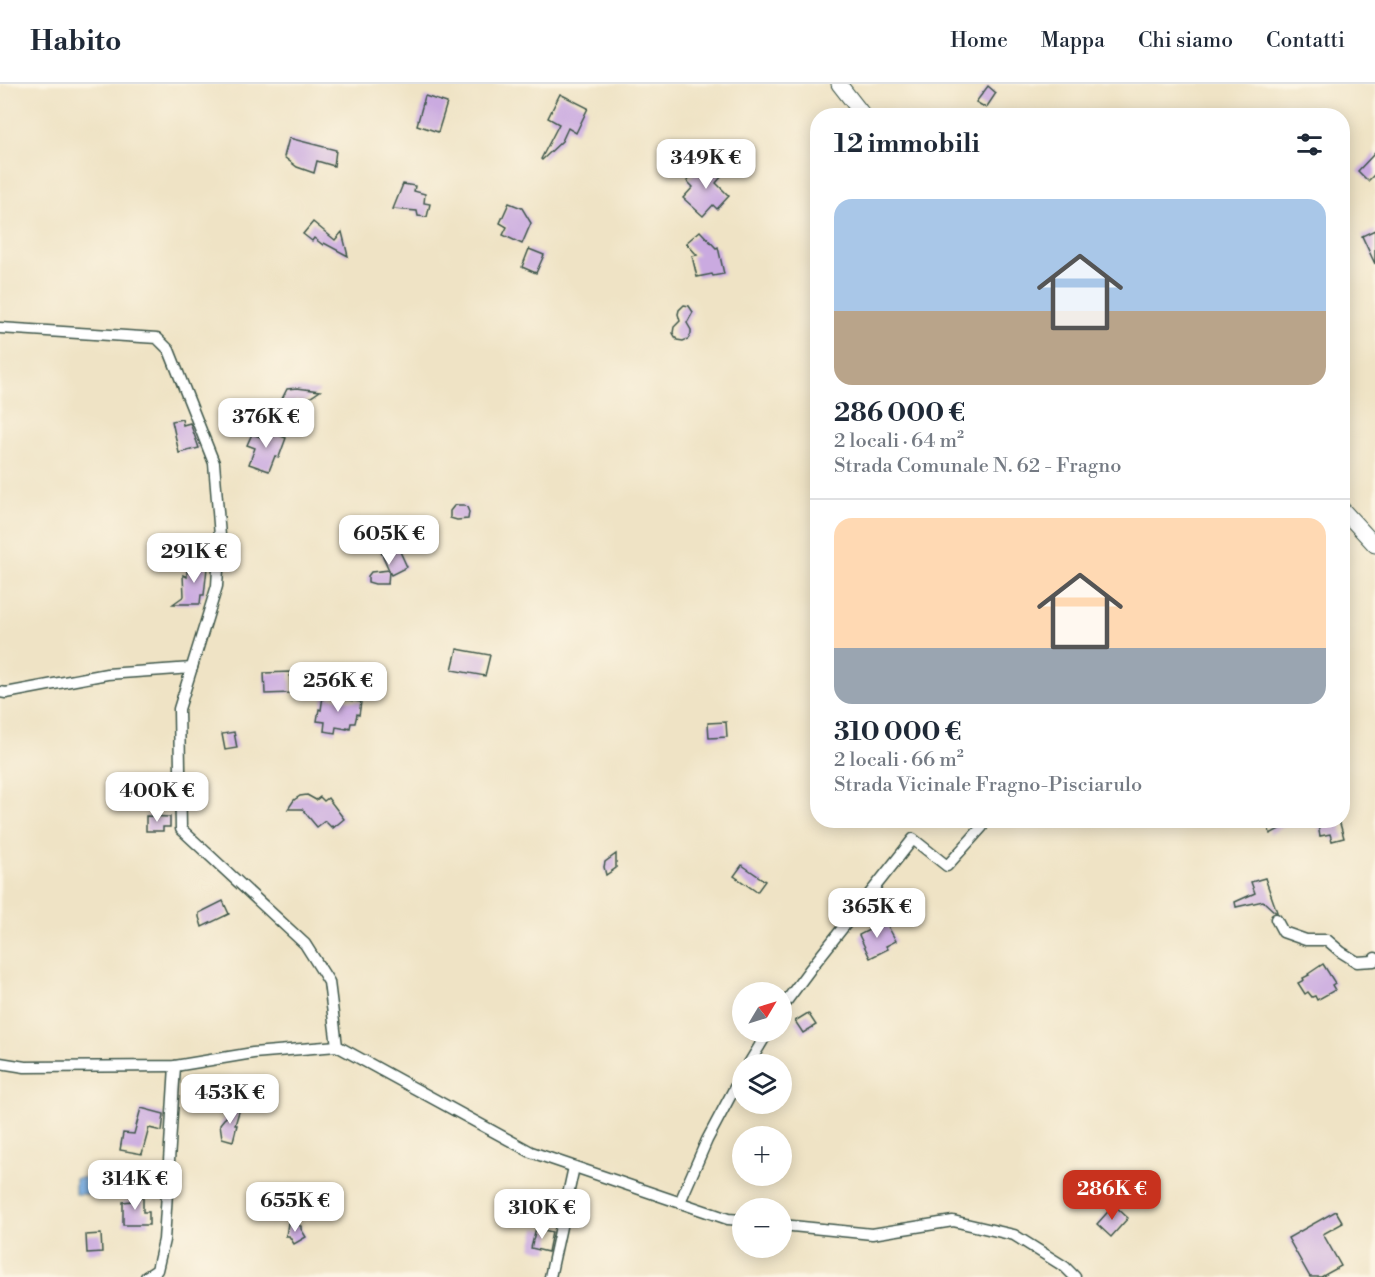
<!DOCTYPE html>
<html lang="it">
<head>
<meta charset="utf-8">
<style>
  :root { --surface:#fff; --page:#f6f6f7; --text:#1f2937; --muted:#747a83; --line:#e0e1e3; --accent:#c8321e }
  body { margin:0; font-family:"Libre Bodoni",serif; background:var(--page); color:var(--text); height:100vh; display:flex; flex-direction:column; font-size:22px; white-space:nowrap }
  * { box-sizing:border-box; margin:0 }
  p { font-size:20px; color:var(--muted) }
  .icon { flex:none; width:33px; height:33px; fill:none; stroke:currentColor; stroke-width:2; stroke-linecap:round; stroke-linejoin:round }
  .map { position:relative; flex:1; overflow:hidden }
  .drawer { position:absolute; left:810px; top:24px; width:540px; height:720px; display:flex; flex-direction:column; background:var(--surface); border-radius:24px; box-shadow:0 3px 15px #0003 }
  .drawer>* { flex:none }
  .needle { width:39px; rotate:52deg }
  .controls { position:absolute; left:732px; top:898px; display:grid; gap:12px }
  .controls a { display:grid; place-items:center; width:60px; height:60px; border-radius:50%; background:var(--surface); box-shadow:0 3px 15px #0003; font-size:30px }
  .price { position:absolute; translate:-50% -51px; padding:0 14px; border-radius:12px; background:#fff; color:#222; font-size:20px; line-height:39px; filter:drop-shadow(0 2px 3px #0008) }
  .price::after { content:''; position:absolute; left:50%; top:36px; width:18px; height:14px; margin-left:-9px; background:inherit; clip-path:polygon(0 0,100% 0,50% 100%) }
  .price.selected { background:var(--accent); color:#fff }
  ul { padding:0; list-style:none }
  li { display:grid; align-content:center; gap:12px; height:318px; padding:0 24px }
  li+li { border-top:2px solid var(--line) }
  li span { display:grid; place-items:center; height:186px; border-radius:18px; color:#555 }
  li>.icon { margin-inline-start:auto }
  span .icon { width:108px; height:108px; fill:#fffc; stroke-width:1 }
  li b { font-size:26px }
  h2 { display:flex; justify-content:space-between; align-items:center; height:72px; padding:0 24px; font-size:26px }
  header { display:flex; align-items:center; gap:36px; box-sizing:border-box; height:84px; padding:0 30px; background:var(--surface); border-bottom:2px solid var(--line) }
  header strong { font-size:28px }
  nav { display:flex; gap:33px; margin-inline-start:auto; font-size:21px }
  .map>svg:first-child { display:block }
  .water { fill:#74aae2; stroke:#4a748b; stroke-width:1.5 }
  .building { fill:#caaae0 }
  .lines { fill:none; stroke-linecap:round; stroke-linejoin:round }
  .street-casing { stroke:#3e564a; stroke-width:13 }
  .secondary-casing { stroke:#3e564a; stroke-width:17 }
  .street { stroke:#fff; stroke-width:10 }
  .secondary { stroke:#fff; stroke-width:15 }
</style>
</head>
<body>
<header>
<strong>Habito</strong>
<nav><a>Home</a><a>Mappa</a><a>Chi siamo</a><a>Contatti</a></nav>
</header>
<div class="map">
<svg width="1375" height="1193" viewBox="0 0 1375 1193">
  <rect width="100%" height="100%" fill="#fcf5e5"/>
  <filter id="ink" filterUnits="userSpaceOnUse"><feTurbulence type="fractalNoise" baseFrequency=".0167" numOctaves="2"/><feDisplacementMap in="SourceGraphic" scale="12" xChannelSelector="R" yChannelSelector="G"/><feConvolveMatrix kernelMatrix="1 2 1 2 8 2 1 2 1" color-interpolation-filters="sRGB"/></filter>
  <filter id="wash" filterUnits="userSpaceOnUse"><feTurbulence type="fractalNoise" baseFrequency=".008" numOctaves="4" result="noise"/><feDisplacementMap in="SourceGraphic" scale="24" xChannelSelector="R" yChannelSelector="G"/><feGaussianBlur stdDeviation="1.35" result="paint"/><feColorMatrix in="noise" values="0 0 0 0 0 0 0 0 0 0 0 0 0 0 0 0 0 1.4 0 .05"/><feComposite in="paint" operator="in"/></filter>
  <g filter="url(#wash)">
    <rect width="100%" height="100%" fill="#efe3c5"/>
    <rect class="water" x="75" y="1094" width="25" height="16"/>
    <g id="blocks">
      <g class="building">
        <polygon points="988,2 996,9 986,24 976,18"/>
        <polygon points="560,10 588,24 576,49 568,44 562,57 542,76 541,75 559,40 548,34"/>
        <polygon points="425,12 447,19 438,48 417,41"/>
        <polygon points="289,54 336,66 334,82 317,77 314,89 297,83 284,73"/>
        <polygon points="1375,69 1375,90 1368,97 1358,87"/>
        <polygon points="706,77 722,92 716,99 729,112 717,125 713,121 703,132 683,114 693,103 687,97"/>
        <polygon points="403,100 415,102 414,107 425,110 424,119 430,120 427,133 418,132 417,127 393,125"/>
        <polygon points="509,119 522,124 531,139 522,160 503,151 507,143 500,139"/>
        <polygon points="313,138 335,156 342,148 348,172 324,159 323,161 314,154 312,157 303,150"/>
        <polygon points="1375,146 1375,180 1362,152"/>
        <polygon points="700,147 716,164 718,163 724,190 713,192 712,190 697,193 692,172 697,171 686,159"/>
        <polygon points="529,165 544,171 536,189 522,183"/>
        <polygon points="684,221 689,222 693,228 687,239 691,246 691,250 688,255 683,257 677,256 673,249 674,243 680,237 678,230 679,226"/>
        <polygon points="297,304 320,307 302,319 297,316 287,322 282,315 287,305"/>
        <polygon points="182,335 183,341 190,339 199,364 179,369 172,337"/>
        <polygon points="264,345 286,354 279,373 275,372 269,387 249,380 255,364 247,361 252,350 261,353"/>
        <polygon points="457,421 464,421 467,423 469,428 468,435 457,436 450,434 450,427 454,422"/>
        <polygon points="397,461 407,483 391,491 389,487 388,500 375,500 368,498 368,492 371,488 389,486 381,468"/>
        <polygon points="187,479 204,479 207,484 204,511 201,511 200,520 173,520 184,512 183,491 187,493"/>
        <polygon points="457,565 490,571 485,592 452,586"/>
        <polygon points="290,588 291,609 265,610 264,589"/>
        <polygon points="323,612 361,618 359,631 357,630 355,639 351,639 350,644 347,643 347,645 336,643 335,649 324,647 325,638 317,637 319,625 321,626"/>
        <polygon points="726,638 727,653 709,654 708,639"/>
        <polygon points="234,648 237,664 225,666 222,650"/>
        <polygon points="307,711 316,716 320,713 324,717 328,714 344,735 333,744 332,742 331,743 325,737 317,743 302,725 288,725 294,716 300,712"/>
        <polygon points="146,732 170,733 170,743 163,743 163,747 146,747"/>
        <polygon points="1267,736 1297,736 1270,750"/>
        <polygon points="1317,736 1339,736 1344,754 1332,757 1330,750 1320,752"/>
        <polygon points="616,770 616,784 606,791 604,783 605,778"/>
        <polygon points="742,781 765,797 757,808 734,792"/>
        <polygon points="1265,794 1277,828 1275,828 1263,817 1236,823 1235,818 1255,809 1251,798"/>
        <polygon points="223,817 229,830 202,843 199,833 199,829"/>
        <polygon points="884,835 896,857 886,862 888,865 870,874 859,851 875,843 874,841"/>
        <polygon points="1323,880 1335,899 1332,901 1335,906 1317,916 1315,912 1312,913 1308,908 1305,910 1298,899 1304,896 1303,894 1309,891 1308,890"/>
        <polygon points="808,929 816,941 803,949 795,937"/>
        <polygon points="241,1021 235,1041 237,1041 233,1057 222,1054 220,1040 224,1035"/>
        <polygon points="141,1024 164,1030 162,1047 149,1044 142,1070 120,1066 123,1049 134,1050"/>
        <polygon points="132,1108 143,1108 143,1128 149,1128 149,1141 123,1141 123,1118 132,1117"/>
        <polygon points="1114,1121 1128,1134 1111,1153 1097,1140"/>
        <polygon points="1336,1127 1343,1139 1323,1150 1341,1182 1321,1193 1310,1193 1288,1154"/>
        <polygon points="288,1139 301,1142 301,1145 306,1153 294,1160 289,1152 286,1152"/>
        <polygon points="536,1144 552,1148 548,1168 531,1164"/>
        <polygon points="101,1150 102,1168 87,1169 86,1151"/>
      </g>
    </g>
  </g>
  <g filter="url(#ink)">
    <use href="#blocks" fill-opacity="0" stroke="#3e564a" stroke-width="1.5"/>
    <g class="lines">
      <g class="street-casing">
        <g id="street">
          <polyline points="0,244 157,254 169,266 214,379 220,452 217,502 179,625 181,745 305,860 329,898 337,962 531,1068 728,1135 742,1136"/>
          <polyline points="0,608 6,609 107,590 192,584"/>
          <polyline points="1276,835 1283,848 1306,856 1327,856 1341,868 1357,878 1374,877 1375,874"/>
          <polyline points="782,923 811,884 913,755 947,782 982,743"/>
          <polyline points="0,979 25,983 175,982 253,969 337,962"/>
          <polyline points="748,981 768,948"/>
          <polyline points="680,1118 707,1056 742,990"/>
          <polyline points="782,1141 872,1150 953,1137 1014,1151 1065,1183 1075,1193"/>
          <polyline points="146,1193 157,1186 164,1156 175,982"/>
          <polyline points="550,1193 574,1083"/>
        </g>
      </g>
      <g class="secondary-casing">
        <g id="secondary">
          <polyline points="839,0 864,32"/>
          <polyline points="1342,425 1375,461"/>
        </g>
      </g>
      <use href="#street" class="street"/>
      <use href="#secondary" class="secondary"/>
    </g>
  </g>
</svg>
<div class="controls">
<a><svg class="needle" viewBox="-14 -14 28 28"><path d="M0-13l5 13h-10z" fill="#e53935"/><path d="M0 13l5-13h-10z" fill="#747a83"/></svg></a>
<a><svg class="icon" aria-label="layers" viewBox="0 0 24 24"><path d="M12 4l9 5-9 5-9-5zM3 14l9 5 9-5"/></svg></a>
<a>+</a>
<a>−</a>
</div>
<b class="price" style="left:706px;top:106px">349K €</b>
<b class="price" style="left:266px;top:365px">376K €</b>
<b class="price" style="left:389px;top:482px">605K €</b>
<b class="price" style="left:194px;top:500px">291K €</b>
<b class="price" style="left:338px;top:629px">256K €</b>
<b class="price" style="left:157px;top:739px">400K €</b>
<b class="price" style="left:877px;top:855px">365K €</b>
<b class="price" style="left:230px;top:1041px">453K €</b>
<b class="price" style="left:135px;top:1127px">314K €</b>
<b class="price selected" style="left:1112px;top:1137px">286K €</b>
<b class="price" style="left:295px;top:1149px">655K €</b>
<b class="price" style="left:542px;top:1156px">310K €</b>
<section class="drawer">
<h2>12 immobili<svg class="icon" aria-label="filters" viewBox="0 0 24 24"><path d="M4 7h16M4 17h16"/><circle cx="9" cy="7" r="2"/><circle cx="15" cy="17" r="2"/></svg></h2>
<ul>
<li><span style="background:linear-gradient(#a9c7e8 60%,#b9a48a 0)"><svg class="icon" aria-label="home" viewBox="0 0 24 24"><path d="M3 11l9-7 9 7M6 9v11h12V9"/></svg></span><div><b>286 000 €</b><p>2 locali · 64 m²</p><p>Strada Comunale N. 62 - Fragno</p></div></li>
<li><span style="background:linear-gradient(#ffd9b3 70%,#9aa5b1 0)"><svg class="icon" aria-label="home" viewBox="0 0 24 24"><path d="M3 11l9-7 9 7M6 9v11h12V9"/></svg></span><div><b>310 000 €</b><p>2 locali · 66 m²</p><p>Strada Vicinale Fragno-Pisciarulo</p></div></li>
</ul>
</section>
</div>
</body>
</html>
